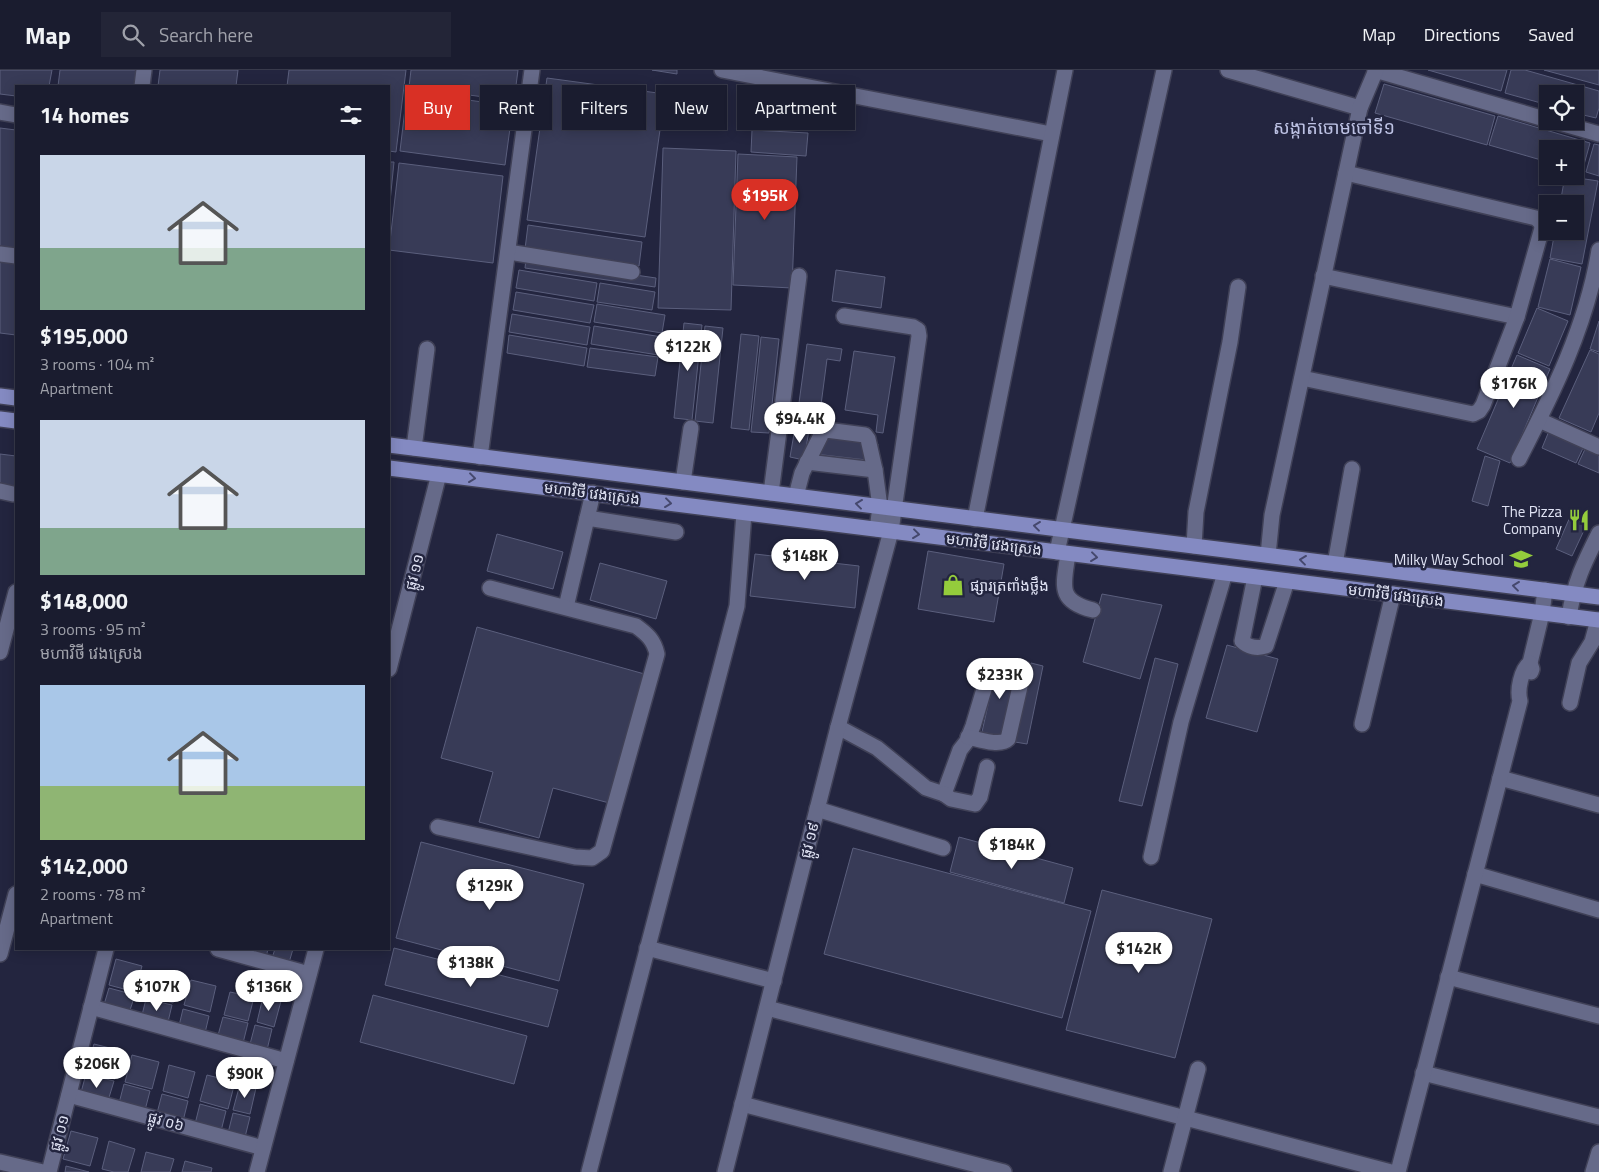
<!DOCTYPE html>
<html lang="en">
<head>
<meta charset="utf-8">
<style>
  :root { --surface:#1a1c2f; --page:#232537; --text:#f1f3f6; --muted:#9fa1aa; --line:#383a4b; --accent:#d93025 }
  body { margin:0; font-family:"Titillium Web","Noto Sans Khmer",sans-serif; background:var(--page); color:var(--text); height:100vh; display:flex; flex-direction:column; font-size:19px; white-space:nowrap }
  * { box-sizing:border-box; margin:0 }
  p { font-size:16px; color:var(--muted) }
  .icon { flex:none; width:28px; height:28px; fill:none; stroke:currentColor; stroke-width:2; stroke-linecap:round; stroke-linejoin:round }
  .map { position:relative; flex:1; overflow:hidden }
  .sheet { position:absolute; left:15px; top:15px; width:375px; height:865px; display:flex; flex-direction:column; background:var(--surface); border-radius:0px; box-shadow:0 2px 12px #0003,0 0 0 1px var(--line) }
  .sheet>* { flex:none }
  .top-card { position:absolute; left:405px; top:15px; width:475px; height:45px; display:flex; gap:10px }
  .fabs { position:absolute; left:1539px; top:15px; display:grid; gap:10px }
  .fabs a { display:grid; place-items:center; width:45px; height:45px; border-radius:0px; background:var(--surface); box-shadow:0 2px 12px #0003,0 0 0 1px var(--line); font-size:25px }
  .price { position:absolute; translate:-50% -42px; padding:0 11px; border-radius:18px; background:#fff; color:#222; font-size:16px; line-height:32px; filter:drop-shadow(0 1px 2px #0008) }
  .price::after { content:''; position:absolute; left:50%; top:30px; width:15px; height:11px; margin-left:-8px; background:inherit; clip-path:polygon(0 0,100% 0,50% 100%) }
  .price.selected { background:var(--accent); color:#fff }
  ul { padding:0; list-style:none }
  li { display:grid; align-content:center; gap:10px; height:265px; padding:0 25px }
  li span { display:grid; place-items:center; height:155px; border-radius:0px; color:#555 }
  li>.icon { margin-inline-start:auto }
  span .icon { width:90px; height:90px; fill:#fffc; stroke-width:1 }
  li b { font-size:21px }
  h2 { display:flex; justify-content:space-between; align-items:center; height:60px; padding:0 25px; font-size:21px }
  .chip { padding:0 18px; border-radius:0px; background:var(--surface); box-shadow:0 2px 12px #0003,0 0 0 1px var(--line); font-size:18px; line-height:45px }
  .chip.selected { background:var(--accent); color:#fff }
  header { display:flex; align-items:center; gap:30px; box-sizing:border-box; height:70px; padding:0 25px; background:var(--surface); border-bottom:1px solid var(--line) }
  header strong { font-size:24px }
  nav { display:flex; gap:28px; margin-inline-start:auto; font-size:18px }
  .search { width:350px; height:45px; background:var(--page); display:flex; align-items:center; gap:12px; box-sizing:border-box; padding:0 18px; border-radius:0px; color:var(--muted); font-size:19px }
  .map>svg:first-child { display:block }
  .building { fill:#383b57; stroke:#5b5f7d }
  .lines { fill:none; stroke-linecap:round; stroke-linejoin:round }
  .minor-casing { stroke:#404157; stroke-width:18 }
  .major-casing { stroke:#404157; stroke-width:18 }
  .minor { stroke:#666a89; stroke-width:15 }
  .major { stroke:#848ac2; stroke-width:15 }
  .oneway { stroke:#45486d }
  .labels { text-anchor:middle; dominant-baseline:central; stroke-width:5; stroke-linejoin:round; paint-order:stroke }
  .street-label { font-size:15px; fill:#e0e3f4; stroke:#23253f }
  .poi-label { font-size:15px; fill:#e0e3f4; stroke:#23253f; text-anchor:end }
  .quarter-label { font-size:18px; fill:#bdc2e4; stroke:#23253f }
</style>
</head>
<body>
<header>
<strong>Map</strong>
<div class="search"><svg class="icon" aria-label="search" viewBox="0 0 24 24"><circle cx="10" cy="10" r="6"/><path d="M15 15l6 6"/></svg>Search here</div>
<nav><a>Map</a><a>Directions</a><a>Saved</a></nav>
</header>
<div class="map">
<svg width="1599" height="1102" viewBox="0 0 1599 1102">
  <rect width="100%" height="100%" fill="#23253f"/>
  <g class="building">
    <polygon points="0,0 52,0 49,16 16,16 16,26 0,24"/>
    <polygon points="60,0 137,0 135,16 58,16"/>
    <polygon points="160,0 238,0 236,16 158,16"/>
    <polygon points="289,0 406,0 396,82 389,81 389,16 287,16"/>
    <polygon points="411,0 518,0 514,31 409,17"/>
    <polygon points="652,0 677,0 677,4"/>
    <polygon points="1428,0 1507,0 1501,21"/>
    <polygon points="1511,0 1525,0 1599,21 1599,38 1596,48 1575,43 1575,24 1548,24 1548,35 1505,23"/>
    <polygon points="1544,0 1599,0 1599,15"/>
    <polygon points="547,8 665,24 645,167 527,150"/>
    <polygon points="1384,14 1495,46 1487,75 1375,43"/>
    <polygon points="407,22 513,36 505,95 400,81"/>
    <polygon points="1498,46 1590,73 1582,102 1575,100 1575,79 1548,79 1548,92 1489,75"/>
    <polygon points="0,58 16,60 16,182 0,180"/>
    <polygon points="752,60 808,63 806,86 751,82"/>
    <polygon points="1594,74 1599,75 1599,106 1586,102"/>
    <polygon points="663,78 736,81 731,240 658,238"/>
    <polygon points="738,84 797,87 792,218 733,215"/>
    <polygon points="389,92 394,92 389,142"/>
    <polygon points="399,93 503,106 493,193 389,180"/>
    <polygon points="1565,106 1598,111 1582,194 1550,188 1555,161 1575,161 1575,134 1560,134"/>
    <polygon points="528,155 642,172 639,196 525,179"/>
    <polygon points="0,188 16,190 16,265 0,263"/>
    <polygon points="526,189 656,208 655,217 525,198"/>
    <polygon points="1550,189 1581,197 1570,245 1538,237"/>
    <polygon points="519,200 597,213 594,231 516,218"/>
    <polygon points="836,200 885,207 881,238 832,231"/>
    <polygon points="600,213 655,222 652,240 597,232"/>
    <polygon points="516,222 594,235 590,253 513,240"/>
    <polygon points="597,234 665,245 662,263 594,252"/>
    <polygon points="1537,238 1568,251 1549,296 1518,283"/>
    <polygon points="512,244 590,257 587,275 509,262"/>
    <polygon points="1599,251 1599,282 1590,279"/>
    <polygon points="684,253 702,255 692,350 674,348"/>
    <polygon points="594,256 662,267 658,285 591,274"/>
    <polygon points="705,256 723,258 713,353 695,351"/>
    <polygon points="741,264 759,266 749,360 731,358"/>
    <polygon points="509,265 587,278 584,296 507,283"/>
    <polygon points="761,267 779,269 769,363 751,362"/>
    <polygon points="807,274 842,279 840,291 827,289 818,358 796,355"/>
    <polygon points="590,278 658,287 655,306 587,297"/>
    <polygon points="1590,280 1599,284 1599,343 1591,362 1559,348"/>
    <polygon points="854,281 895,287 883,363 876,362 878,345 845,340"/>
    <polygon points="1517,285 1550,299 1510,393 1477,379"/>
    <polygon points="795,358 809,360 804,390 790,387"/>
    <polygon points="1549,361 1584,376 1576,393 1542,378"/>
    <polygon points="817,367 878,374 875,391 815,384"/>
    <polygon points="1586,377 1599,383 1599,403 1578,394"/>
    <polygon points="0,384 16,386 16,420 0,414"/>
    <polygon points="1485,386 1500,391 1488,436 1472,431"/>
    <polygon points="1570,447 1587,454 1572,486 1556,479"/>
    <polygon points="497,464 563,482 553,519 487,501"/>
    <polygon points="928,481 1004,494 994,552 918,539"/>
    <polygon points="755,484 859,496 855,538 750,526"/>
    <polygon points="600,493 667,511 656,549 590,530"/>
    <polygon points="1102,524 1162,535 1140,609 1083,592"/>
    <polygon points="477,557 648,605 613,734 553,718 539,768 479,752 493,702 441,688"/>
    <polygon points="1227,575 1278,589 1257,662 1206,648"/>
    <polygon points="1155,588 1178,594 1142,736 1119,731"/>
    <polygon points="1031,593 1043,596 1027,674 1015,672"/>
    <polygon points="997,594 1019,599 1004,667 982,662"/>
    <polygon points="959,767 1073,798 1064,833 950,802"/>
    <polygon points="421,772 584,814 559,911 396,868"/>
    <polygon points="853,778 1091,841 1062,948 824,884"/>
    <polygon points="1102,820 1212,849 1175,988 1066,960"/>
    <polygon points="394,878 558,920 548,957 385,915"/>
    <polygon points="238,879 268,879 265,891"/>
    <polygon points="275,879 293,879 288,896 271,891"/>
    <polygon points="116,889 142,896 135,922 109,915"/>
    <polygon points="154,901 179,908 173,933 147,925"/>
    <polygon points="191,910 216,916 210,942 184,935"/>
    <polygon points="109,918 135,925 128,946 103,938"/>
    <polygon points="230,922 254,927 248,951 224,945"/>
    <polygon points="373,925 527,966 514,1014 360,972"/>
    <polygon points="263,927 281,931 274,957 257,952"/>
    <polygon points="146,929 172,935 167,956 141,949"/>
    <polygon points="183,939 209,946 204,967 178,960"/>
    <polygon points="223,947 248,953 242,977 217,969"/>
    <polygon points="255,955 272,959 266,984 249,978"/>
    <polygon points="94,974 122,981 115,1009 86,1002"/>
    <polygon points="132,985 159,992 152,1019 125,1012"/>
    <polygon points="169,995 195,1002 188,1028 163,1021"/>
    <polygon points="86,1004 114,1011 107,1034 80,1026"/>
    <polygon points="207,1005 235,1012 228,1039 200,1031"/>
    <polygon points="124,1014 150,1021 144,1044 118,1037"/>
    <polygon points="240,1014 256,1018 250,1044 233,1040"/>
    <polygon points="162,1024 188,1031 182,1055 156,1047"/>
    <polygon points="200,1034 226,1041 220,1065 194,1058"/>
    <polygon points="233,1043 250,1047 244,1071 227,1067"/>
    <polygon points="71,1061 98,1068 90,1096 63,1089"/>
    <polygon points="109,1071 135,1079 128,1102 114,1102 102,1099"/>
    <polygon points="146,1082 174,1089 170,1102 141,1102"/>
    <polygon points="185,1091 212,1098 211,1102 182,1102"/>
    <polygon points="66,1096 89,1102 65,1102"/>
  </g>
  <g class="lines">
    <g class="minor-casing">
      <g id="minor">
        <polyline points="722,0 1051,64"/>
        <polyline points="1228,0 1360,38"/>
        <polyline points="1375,0 1548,50"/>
        <polyline points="142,16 144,0"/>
        <polyline points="0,42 16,45"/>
        <polyline points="1553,51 1599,64"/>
        <polyline points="508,182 632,202"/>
        <polyline points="0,184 16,186"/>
        <polyline points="1323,206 1517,247"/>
        <polyline points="1302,308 1473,344 1479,341 1483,335 1517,247 1542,158 1541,153 1536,148 1346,103"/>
        <polyline points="1539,350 1599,377"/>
        <polyline points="414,378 427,279"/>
        <polyline points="480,387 532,0"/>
        <path d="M1519,389C1553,323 1587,255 1599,180"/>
        <polyline points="807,392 875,400"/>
        <polyline points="683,412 691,358"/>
        <polyline points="0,421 13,424"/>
        <polyline points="771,423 799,206"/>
        <polyline points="796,426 802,403 822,363 826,360 865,365 868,369 875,400 880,437 877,459"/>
        <polyline points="587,448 676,462"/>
        <polyline points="975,449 1065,0"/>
        <polyline points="1194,476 1196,442 1230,272 1238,217"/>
        <polyline points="1057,482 1164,0"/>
        <path d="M1068,484C1064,514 1056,531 1093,540"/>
        <polyline points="1268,485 1272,445 1360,38 1376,0"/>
        <polyline points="1335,494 1352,399"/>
        <path d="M1255,507L1242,571C1248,577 1257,579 1266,576L1287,511"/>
        <polyline points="566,537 593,423"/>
        <path d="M1569,547C1574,513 1584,493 1599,463"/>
        <polyline points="0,582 16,522"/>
        <polyline points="389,599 439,404"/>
        <polyline points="1531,602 1532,599 1530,593 1542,543 1545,520"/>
        <polyline points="1570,633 1579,593 1592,572 1598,550"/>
        <polyline points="1362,654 1393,524"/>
        <polyline points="838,657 877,678 926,718 944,724 960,680 967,671 973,656 990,599"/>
        <path d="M968,667C978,669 1000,677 1008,669L1024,599"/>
        <polyline points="1500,708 1599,735"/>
        <polyline points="944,724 951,729 975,734 980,727 987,697"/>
        <polyline points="817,739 943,778"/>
        <path d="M438,757L575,787L592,788L602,781L657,584C654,570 647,564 636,556L490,518"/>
        <polyline points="1151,787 1181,652 1225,503"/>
        <polyline points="1475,804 1599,840"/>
        <polyline points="647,878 774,911"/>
        <polyline points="218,879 309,904"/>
        <polyline points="0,884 16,824"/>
        <polyline points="1448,907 1599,946"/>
        <polyline points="91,937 286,991"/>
        <polyline points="767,938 1391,1102"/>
        <polyline points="1423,1003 1599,1047"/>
        <polyline points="69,1025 263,1078"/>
        <polyline points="742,1034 1004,1102"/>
        <polyline points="0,1092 43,1102"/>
        <polyline points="49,1102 106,879"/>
        <polyline points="257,1102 316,879"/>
        <polyline points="589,1102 737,536 744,443"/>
        <polyline points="725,1102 838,657 891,461 919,266 918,260 913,257 844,246"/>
        <polyline points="1171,1102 1198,999"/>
        <path d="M1398,1102L1520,631C1517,620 1521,600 1530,593"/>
        <polyline points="1593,1102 1599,1082"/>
      </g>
    </g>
    <g class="major-casing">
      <g id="major">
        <polyline points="0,326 16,328"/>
        <polyline points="0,349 16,351"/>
        <polyline points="389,375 1599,527"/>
        <polyline points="389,398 1599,550"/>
      </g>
    </g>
    <use href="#minor" class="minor"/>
    <use href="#major" class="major"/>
  </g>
  <defs><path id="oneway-chevron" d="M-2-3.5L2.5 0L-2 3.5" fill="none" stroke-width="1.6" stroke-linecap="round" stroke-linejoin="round" transform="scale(1.25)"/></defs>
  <g class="oneway">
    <use href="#oneway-chevron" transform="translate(472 408) rotate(7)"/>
    <use href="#oneway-chevron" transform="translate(668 433) rotate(7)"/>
    <use href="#oneway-chevron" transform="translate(859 434) rotate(-173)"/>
    <use href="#oneway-chevron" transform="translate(1037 456) rotate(-173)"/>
    <use href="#oneway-chevron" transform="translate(916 464) rotate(7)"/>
    <use href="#oneway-chevron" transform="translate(1094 487) rotate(7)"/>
    <use href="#oneway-chevron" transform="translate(1303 490) rotate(-173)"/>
    <use href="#oneway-chevron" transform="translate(1516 516) rotate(-173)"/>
  </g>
  <defs>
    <g id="restaurant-bare" transform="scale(1.725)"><path d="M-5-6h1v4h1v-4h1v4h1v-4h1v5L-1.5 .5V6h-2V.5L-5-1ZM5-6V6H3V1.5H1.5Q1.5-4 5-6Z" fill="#94cc3c" stroke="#23253f" stroke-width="2.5" paint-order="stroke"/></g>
    <g id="school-bare" transform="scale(1.725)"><path d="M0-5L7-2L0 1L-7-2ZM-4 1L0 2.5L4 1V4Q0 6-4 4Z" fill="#94cc3c" stroke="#23253f" stroke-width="2.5" paint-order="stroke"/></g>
    <g id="shop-bare" transform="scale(1.725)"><path d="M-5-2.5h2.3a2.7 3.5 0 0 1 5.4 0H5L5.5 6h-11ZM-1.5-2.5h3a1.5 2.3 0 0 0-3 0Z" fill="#94cc3c" stroke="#23253f" stroke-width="2.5" paint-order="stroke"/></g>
  </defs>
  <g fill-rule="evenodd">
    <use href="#restaurant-bare" x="1579" y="450"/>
    <use href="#school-bare" x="1521" y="489"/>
    <use href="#shop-bare" x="953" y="515"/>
  </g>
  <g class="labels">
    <g class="street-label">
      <text transform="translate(592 423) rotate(7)">មហាវិថី វេងស្រេង</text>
      <text transform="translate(994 474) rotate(7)">មហាវិថី វេងស្រេង</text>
      <text transform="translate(414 502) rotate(-76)">ផ្លូវ ១១</text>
      <text transform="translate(1396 525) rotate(7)">មហាវិថី វេងស្រេង</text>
      <text transform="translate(809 770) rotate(-76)">ផ្លូវ ១៩</text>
      <text transform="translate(166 1051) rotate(15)">ផ្លូវ ០៦</text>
      <text transform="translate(59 1063) rotate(-75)">ផ្លូវ ០១</text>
    </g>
    <g class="poi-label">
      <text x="1562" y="441">The Pizza<tspan x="1562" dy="17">Company</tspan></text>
      <text x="1504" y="489">Milky Way School</text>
      <text x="970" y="515" text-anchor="start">ផ្សារត្រពាំងថ្លឹង</text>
    </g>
    <g class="quarter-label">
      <text x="1334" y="57">សង្កាត់ចោមចៅទី១</text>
    </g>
  </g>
</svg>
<div class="fabs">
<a><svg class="icon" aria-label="locate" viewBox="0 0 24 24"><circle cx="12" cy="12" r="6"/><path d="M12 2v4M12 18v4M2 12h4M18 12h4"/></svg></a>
<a>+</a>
<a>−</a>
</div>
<b class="price selected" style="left:765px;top:151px">$195K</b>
<b class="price" style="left:688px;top:302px">$122K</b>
<b class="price" style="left:1514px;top:339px">$176K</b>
<b class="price" style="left:800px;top:374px">$94.4K</b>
<b class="price" style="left:805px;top:511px">$148K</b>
<b class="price" style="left:1000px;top:630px">$233K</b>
<b class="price" style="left:1012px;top:800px">$184K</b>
<b class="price" style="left:490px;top:841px">$129K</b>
<b class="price" style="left:1139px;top:904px">$142K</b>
<b class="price" style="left:471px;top:918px">$138K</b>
<b class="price" style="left:157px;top:942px">$107K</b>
<b class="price" style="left:269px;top:942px">$136K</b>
<b class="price" style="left:97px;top:1019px">$206K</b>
<b class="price" style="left:245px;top:1029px">$90K</b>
<div class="top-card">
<a class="chip selected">Buy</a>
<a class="chip">Rent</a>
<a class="chip">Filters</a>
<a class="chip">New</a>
<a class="chip">Apartment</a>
</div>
<section class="sheet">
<h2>14 homes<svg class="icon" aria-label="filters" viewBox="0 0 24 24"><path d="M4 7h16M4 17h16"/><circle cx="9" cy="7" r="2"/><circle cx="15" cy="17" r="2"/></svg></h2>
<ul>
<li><span style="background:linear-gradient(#c9d6e8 60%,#7fa58c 0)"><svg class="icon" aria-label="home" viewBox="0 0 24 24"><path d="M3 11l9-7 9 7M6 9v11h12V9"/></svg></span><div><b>$195,000</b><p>3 rooms · 104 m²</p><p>Apartment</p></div></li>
<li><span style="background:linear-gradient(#c9d6e8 70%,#7fa58c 0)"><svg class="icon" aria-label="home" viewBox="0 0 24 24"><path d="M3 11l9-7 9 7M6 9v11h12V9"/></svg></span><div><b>$148,000</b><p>3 rooms · 95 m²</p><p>មហាវិថី វេងស្រេង</p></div></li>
<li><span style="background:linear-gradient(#a9c7e8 65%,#8fb573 0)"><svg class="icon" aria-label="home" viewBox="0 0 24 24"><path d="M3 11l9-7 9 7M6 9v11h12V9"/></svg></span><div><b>$142,000</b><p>2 rooms · 78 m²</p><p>Apartment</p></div></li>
</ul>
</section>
</div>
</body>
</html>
